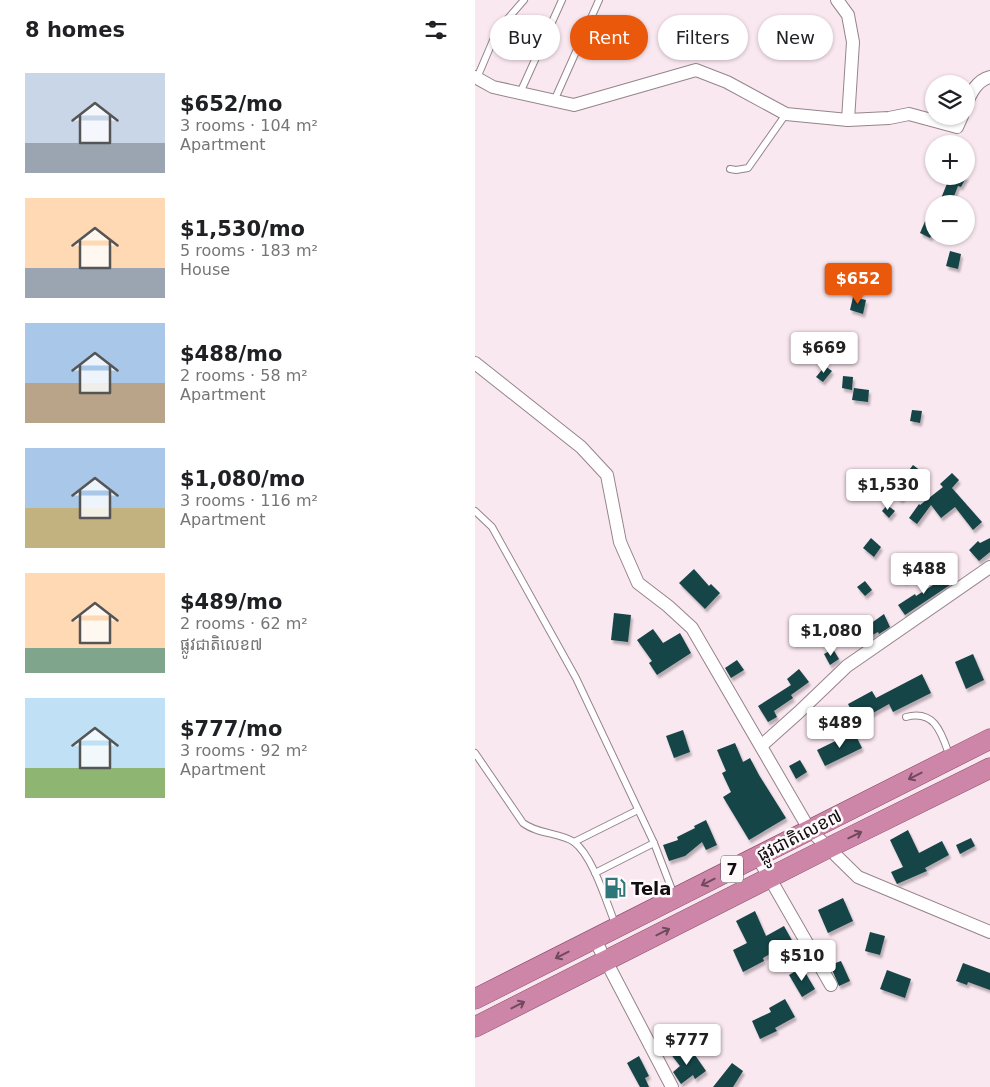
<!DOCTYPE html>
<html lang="en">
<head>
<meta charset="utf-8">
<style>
  :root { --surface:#fff; --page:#f2f2f2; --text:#202124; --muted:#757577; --accent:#ea580c }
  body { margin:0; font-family:"DejaVu Sans","Noto Sans Khmer",sans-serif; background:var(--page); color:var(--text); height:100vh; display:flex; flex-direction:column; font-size:19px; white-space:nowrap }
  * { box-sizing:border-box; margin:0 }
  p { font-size:16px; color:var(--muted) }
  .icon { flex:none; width:28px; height:28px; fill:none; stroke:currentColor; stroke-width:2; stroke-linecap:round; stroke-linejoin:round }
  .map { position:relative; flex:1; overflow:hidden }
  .details { display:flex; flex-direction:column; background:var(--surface); width:475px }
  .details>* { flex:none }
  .banner { position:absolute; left:15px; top:15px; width:425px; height:45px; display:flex; gap:10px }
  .buttons { position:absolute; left:450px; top:75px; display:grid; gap:10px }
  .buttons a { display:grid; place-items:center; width:50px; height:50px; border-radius:50%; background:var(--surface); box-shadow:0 1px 4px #0004; font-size:25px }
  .price { position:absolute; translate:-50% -42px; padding:0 11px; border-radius:5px; background:#fff; color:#222; font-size:16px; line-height:32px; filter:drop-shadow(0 1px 2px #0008) }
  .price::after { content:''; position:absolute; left:50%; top:30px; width:15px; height:11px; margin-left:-8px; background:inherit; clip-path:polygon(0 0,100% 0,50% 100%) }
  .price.selected { background:var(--accent); color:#fff }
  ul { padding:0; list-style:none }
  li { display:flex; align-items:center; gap:15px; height:125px; padding:0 25px }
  li span { display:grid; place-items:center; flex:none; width:140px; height:100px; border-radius:0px; color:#555 }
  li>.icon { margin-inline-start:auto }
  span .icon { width:60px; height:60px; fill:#fffc; stroke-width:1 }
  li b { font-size:21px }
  h2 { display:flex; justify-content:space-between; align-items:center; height:60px; padding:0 25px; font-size:21px }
  .chip { padding:0 18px; border-radius:22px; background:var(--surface); box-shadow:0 1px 4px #0004; font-size:18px; line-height:45px }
  .chip.selected { background:var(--accent); color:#fff }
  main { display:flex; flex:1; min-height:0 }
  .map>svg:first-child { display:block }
  .building { fill:#174446; filter:url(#shadow) }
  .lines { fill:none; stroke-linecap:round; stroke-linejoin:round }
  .service-casing { stroke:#95848b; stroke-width:8 }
  .minor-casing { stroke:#95848b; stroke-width:14 }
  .trunk-casing { stroke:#844765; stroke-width:21 }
  .service { stroke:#fff; stroke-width:6 }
  .minor { stroke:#fff; stroke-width:12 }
  .trunk { stroke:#ce86a8; stroke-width:20 }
  .oneway { stroke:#70495c }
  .labels { text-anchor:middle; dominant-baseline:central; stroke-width:5; stroke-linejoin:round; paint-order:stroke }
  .shield { fill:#fefafb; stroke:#595356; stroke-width:1 }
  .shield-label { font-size:16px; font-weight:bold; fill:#120c0f }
  .street-label { font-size:18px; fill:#120c0f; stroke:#fefafb }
  .poi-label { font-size:18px; font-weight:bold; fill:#120c0f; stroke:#fefafb; text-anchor:start }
</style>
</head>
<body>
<main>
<section class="details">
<h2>8 homes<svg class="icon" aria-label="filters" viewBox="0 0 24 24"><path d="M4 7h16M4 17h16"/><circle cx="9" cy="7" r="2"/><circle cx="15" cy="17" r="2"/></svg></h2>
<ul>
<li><span style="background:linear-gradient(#c9d6e8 70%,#9aa5b1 0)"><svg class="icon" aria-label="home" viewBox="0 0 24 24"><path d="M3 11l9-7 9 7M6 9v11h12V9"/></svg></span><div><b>$652/mo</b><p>3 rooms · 104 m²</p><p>Apartment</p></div></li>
<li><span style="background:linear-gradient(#ffd9b3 70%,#9aa5b1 0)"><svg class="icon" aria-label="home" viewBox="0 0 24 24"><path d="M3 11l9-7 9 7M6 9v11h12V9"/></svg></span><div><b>$1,530/mo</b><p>5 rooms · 183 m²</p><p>House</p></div></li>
<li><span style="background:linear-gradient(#a9c7e8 60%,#b9a48a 0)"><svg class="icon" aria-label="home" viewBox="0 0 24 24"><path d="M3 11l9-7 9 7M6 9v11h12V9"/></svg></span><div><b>$488/mo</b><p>2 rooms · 58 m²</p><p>Apartment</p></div></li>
<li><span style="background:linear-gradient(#a9c7e8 60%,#c2b280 0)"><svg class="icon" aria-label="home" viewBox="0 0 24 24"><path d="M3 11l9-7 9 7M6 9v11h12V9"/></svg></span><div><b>$1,080/mo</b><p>3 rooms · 116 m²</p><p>Apartment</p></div></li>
<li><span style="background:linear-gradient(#ffd9b3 75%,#7fa58c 0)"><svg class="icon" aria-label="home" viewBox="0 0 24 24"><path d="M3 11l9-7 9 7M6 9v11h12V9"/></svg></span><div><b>$489/mo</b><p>2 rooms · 62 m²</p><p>ផ្លូវជាតិលេខ៧</p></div></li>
<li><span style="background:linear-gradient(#bfe0f5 70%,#8fb573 0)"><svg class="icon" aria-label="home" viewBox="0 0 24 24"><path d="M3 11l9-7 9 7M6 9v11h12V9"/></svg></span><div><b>$777/mo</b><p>3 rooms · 92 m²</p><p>Apartment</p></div></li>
</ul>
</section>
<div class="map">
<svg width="515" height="1087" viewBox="0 0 515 1087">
  <defs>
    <filter id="shadow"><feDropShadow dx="2" dy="3.5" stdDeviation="1" flood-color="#0004"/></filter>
  </defs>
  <rect width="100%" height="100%" fill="#fae8f0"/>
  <g class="building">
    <polygon points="465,176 492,176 486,187 483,186 476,204 465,201 473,181"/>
    <polygon points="451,219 459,223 459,230 455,238 445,233"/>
    <polygon points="475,251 486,254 483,269 471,266"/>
    <polygon points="378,297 391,300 388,314 375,310"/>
    <polygon points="350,366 357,371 348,382 341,377"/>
    <polygon points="368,376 378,377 377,390 367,388"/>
    <polygon points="379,388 394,390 393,402 377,400"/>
    <polygon points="437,410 447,411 445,423 435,421"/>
    <polygon points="438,465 446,471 431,489 433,491 426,500 417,492"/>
    <polygon points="477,473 484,480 477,488 507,522 498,530 480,507 466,518 456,505 442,524 434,518 444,504 445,505 468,487 465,484"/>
    <polygon points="412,505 420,511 414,518 407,511"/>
    <polygon points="396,538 406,547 399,557 388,548"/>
    <polygon points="515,538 515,552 504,561 494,550 503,541 505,543"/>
    <polygon points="424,560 438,572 430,582 416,570"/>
    <polygon points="219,569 234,586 236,584 245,593 230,609 204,583"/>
    <polygon points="467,574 475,585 430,615 423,605 440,594 441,596 458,585 456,582"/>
    <polygon points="390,581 397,590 390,596 382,587"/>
    <polygon points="139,613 156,615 153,642 136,640"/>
    <polygon points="409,614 415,627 404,634 403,632 388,640 379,623 389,618 395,624"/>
    <polygon points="178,629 188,643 205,633 216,653 182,675 174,663 177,661 162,640"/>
    <polygon points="358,649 364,659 355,665 349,654"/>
    <polygon points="498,654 509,680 491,689 480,662"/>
    <polygon points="262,660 269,670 256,678 250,668"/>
    <polygon points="324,669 334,682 316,695 318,698 299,711 302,717 293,722 283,706 316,685 312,679"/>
    <polygon points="447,674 456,693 418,712 414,704 382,722 373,704 397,691 401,698"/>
    <polygon points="208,730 215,752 199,758 191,736"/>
    <polygon points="379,732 387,748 350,766 342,750"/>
    <polygon points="260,743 268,762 275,758 284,775 311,818 274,840 248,797 256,792 247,773 251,771 242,750"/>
    <polygon points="325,760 332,772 321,779 314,766"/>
    <polygon points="231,820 242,845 231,850 227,842 210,856 194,861 188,845 203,840 202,837 220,828 219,826"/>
    <polygon points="433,830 444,853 467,841 474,855 450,868 452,871 422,884 416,872 428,867 415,840"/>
    <polygon points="496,838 500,846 485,854 481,845"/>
    <polygon points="368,898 378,921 353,933 343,910"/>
    <polygon points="280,911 291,936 309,926 319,944 301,954 300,951 288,958 289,961 268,972 258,950 272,943 261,921"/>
    <polygon points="395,932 410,936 405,955 390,951"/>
    <polygon points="366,961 375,981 364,986 355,965"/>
    <polygon points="488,963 515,973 515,990 493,982 492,985 481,981"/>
    <polygon points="327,967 340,989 327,997 314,975"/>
    <polygon points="412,970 436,979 430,998 405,989"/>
    <polygon points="310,999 320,1017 300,1028 302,1031 285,1039 277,1021 296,1012 294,1008"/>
    <polygon points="203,1046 213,1059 220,1055 231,1071 220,1079 218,1075 206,1084 198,1072 205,1066 195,1053"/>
    <polygon points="164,1056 174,1076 170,1078 174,1087 165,1087 152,1063"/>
    <polygon points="257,1063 268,1071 258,1087 238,1087"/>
  </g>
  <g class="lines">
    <g class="service-casing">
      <g id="service">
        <polyline points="2,78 22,31 49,0"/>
        <polyline points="45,93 87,0"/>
        <polyline points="79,101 124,0"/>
        <polyline points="255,169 261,170 273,168 311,114"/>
        <polyline points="0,511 17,527 101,678 179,843 199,895"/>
        <path d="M431,717C461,709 467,735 475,757"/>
        <path d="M0,753L48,823C62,834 86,833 99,842C118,856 132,904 141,926"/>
        <polyline points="99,842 163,810"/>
        <polyline points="120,873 179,843"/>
      </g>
    </g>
    <g class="minor-casing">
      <g id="minor">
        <polyline points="362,0 373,15 378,42 373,120"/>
        <polyline points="0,77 18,87 99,105 221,70 252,82 311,114 373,120 414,118 434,114 482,127 487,116"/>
        <path d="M491,104C496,93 502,80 515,77"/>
        <polyline points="0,363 106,447 132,475 145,542 163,583 193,606 217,628 334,829 383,877 515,932"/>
        <polyline points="286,746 324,712 372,666 515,567"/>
        <polyline points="282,856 356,985"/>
        <polyline points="119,938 197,1087"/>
      </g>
    </g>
    <g class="trunk-casing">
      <g id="trunk">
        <polyline points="0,999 515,739"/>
        <polyline points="0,1027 347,851 515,768"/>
      </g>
    </g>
    <use href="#service" class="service"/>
    <use href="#minor" class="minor"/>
    <use href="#trunk" class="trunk"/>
  </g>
  <defs><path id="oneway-shaft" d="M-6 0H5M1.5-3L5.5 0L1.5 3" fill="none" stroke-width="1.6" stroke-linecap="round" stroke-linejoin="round" transform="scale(1.25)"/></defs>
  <g class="oneway">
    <use href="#oneway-shaft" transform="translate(440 776) rotate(153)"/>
    <use href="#oneway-shaft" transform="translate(380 835) rotate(-26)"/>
    <use href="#oneway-shaft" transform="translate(233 882) rotate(153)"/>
    <use href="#oneway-shaft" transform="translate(188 932) rotate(-27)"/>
    <use href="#oneway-shaft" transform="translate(87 955) rotate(153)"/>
    <use href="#oneway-shaft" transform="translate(43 1005) rotate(-27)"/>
  </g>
  <defs>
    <g id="fuel-bare" transform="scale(1.725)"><path d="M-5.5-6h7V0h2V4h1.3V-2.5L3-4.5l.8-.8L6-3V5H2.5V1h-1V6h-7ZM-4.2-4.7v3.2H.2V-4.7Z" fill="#2d777b" stroke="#fefafb" stroke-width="2.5" paint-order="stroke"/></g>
  </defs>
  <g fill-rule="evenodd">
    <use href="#fuel-bare" x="140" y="888"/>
  </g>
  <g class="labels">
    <rect class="shield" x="246" y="855.5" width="22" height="27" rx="4"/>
    <g class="shield-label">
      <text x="257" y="869">7</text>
    </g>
    <g class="street-label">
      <text transform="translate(324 835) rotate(-27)">ផ្លូវជាតិលេខ៧</text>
    </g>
    <g class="poi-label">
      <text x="156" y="888">Tela</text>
    </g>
  </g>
</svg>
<div class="buttons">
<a><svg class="icon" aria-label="layers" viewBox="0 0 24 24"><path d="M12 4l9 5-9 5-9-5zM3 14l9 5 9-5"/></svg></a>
<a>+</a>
<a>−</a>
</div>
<b class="price selected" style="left:383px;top:305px">$652</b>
<b class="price" style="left:349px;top:374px">$669</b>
<b class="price" style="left:413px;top:511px">$1,530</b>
<b class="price" style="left:449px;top:595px">$488</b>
<b class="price" style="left:356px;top:657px">$1,080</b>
<b class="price" style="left:365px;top:749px">$489</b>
<b class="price" style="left:327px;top:982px">$510</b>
<b class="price" style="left:212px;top:1066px">$777</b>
<div class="banner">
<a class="chip">Buy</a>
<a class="chip selected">Rent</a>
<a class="chip">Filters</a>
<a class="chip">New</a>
</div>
</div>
</main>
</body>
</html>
